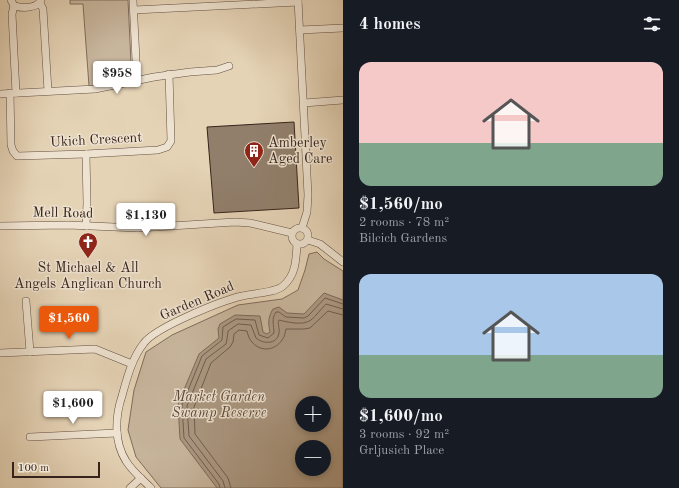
<!DOCTYPE html>
<html lang="en">
<head>
<meta charset="utf-8">
<style>
  :root { --surface:#171b24; --page:#20242c; --text:#f1f3f6; --muted:#9ea1a6; --accent:#ea580c }
  body { margin:0; font-family:"Old Standard TT",serif; background:var(--page); color:var(--text); height:100vh; display:flex; flex-direction:column; font-size:15px; white-space:nowrap }
  * { box-sizing:border-box; margin:0 }
  p { font-size:13px; color:var(--muted) }
  .icon { flex:none; width:22px; height:22px; fill:none; stroke:currentColor; stroke-width:2; stroke-linecap:round; stroke-linejoin:round }
  .map { position:relative; flex:1; overflow:hidden }
  .sheet { display:flex; flex-direction:column; background:var(--surface); width:336px }
  .sheet>* { flex:none }
  .controls { position:absolute; left:295px; top:396px; display:grid; gap:8px }
  .controls a { display:grid; place-items:center; width:36px; height:36px; border-radius:50%; background:var(--surface); box-shadow:0 2px 6px #0003; font-size:20px }
  .scale { position:absolute; left:12px; bottom:10px; width:88px; box-sizing:border-box; padding-left:4px; border:2px solid #37231b; border-top:0; font-size:11px; line-height:14px; white-space:nowrap; color:#37231b; -webkit-text-stroke:3px #eee2d0; paint-order:stroke }
  .price { position:absolute; translate:-50% -34px; padding:0 9px; border-radius:4px; background:#fff; color:#222; font-size:13px; line-height:26px; filter:drop-shadow(0 1px 2px #0008) }
  .price::after { content:''; position:absolute; left:50%; top:24px; width:12px; height:9px; margin-left:-6px; background:inherit; clip-path:polygon(0 0,100% 0,50% 100%) }
  .price.selected { background:var(--accent); color:#fff }
  ul { padding:0; list-style:none }
  li { display:grid; align-content:center; gap:8px; height:212px; padding:0 16px }
  li span { display:grid; place-items:center; height:124px; border-radius:12px; color:#555 }
  li>.icon { margin-inline-start:auto }
  span .icon { width:72px; height:72px; fill:#fffc; stroke-width:1 }
  li b { font-size:17px }
  h2 { display:flex; justify-content:space-between; align-items:center; height:48px; padding:0 16px; font-size:17px }
  main { display:flex; flex:1; min-height:0 }
  .map>svg:first-child { display:block }
  .green { fill:#c7b59c; stroke:#7f6c5c; fill-rule:evenodd }
  .water { fill:#aa9781; stroke:#7c6958; fill-rule:evenodd }
  .lines { fill:none; stroke-linecap:round; stroke-linejoin:round }
  .shore { stroke:#705d4e; stroke-width:1 }
  .building { fill:#917f6c; stroke:#37231b }
  .minor-casing { stroke:#624f42; stroke-width:8 }
  .minor { stroke:#eee2d0; stroke-width:7 }
  .labels { text-anchor:middle; dominant-baseline:central; stroke-width:3; stroke-linejoin:round; paint-order:stroke }
  .street-label { font-size:14px; fill:#37231b; stroke:#eee2d0 }
  .poi-label { font-size:14px; fill:#37231b; stroke:#eee2d0; text-anchor:start }
  .park-label { font-size:14px; font-style:italic; fill:#5b483b; stroke:#eee2d0 }
</style>
</head>
<body>
<main>
<div class="map">
<svg width="343" height="488" viewBox="0 0 343 488">
  <rect width="100%" height="100%" fill="#e5d3b6"/>
  <filter id="stains"><feTurbulence type="fractalNoise" baseFrequency=".005" numOctaves="4"/><feColorMatrix values="0 0 0 0 .2 0 0 0 0 .09 0 0 0 0 .02 0 0 0 .5 -.17"/></filter>
  <radialGradient id="worn" r=".72"><stop offset=".6" stop-color="#630" stop-opacity="0"/><stop offset="1" stop-color="#630" stop-opacity=".3"/></radialGradient>
  <g class="green">
    <polygon points="70,0 128,0 131,63 131,72 127,78 108,84 89,86 83,4 70,4"/>
    <path d="M317,252L324,259L343,271V488H161L136,457L128,430L134,390L146,352L172,335L238,305L282,299L298,290L305,270L309,254ZM302,403H324V425H302ZM302,447H324V469H302Z"/>
  </g>
  <path class="water" d="M324,293L343,300V488H217L180,439L178,404L199,354L219,338L218,329L220,324L235,315L260,316L263,332L267,334L270,332C268,323 268,317 273,309L279,307L287,313L304,314ZM302,403H324V425H302ZM302,447H324V469H302Z"/>
  <g class="lines">
    <g class="shore">
      <path d="M220,488L219,484L184,438L182,405L202,356L222,340L223,327L236,319L255,320L259,335L268,338L274,333C274,325 271,319 276,312H279L286,317L304,318L308,316L325,298L343,304"/>
      <path d="M225,488L223,481L189,436L187,406L206,359L226,344L227,339L228,331L238,324L251,325L256,338C263,344 277,345 279,333C280,328 277,324 279,320C287,322 303,326 311,320C316,316 321,309 326,304L343,309"/>
      <path d="M231,488L228,478L195,434L194,407L211,363L230,347L233,342L234,334L239,330L247,331C248,335 249,339 252,342C260,352 275,351 282,340C285,337 285,332 286,329H304L310,328L328,311L343,315"/>
    </g>
  </g>
  <polygon class="building" points="294,122 299,208 214,213 207,127"/>
  <g class="lines">
    <g class="minor-casing">
      <g id="minor">
        <path d="M11,0L14,6C22,8 37,9 41,0"/>
        <polyline points="133,0 137,80"/>
        <polyline points="298,0 308,195 307,212 302,228"/>
        <polyline points="40,3 43,9 48,91"/>
        <polyline points="14,6 12,14 16,93"/>
        <polyline points="134,10 298,2"/>
        <polyline points="300,30 343,28"/>
        <polyline points="10,93 11,145 13,151 17,156 86,154 158,150 167,147 171,141 169,74"/>
        <polyline points="0,94 95,89 154,77 190,72 217,70 229,66"/>
        <polyline points="304,103 343,100"/>
        <polyline points="86,154 87,203 86,226"/>
        <polyline points="0,226 68,225 138,228 235,222 250,223 292,233"/>
        <circle cx="300" cy="236" r="8"/>
        <polyline points="308,240 320,244 343,262"/>
        <polyline points="26,301 30,352"/>
        <polyline points="0,353 95,349 132,364"/>
        <polyline points="30,437 117,433"/>
        <polyline points="130,488 141,478"/>
        <path d="M151,488C143,480 132,471 126,461C114,442 115,417 122,396C127,378 132,358 144,343C156,327 221,301 242,296C253,293 275,293 283,286C296,275 296,260 297,244"/>
      </g>
    </g>
    <use href="#minor" class="minor"/>
  </g>
  <defs>
    <g id="building-pin" transform="scale(1)"><path d="M0 17L-7.5 6A9.5 9.5 0 1 1 7.5 6Z" fill="#8f2418" stroke="#eee2d0"/><path d="M-4-6H4V6H1V3H-1V6H-4ZM-2.5-4.3h1.7v1.8h-1.7ZM.8-4.3h1.7v1.8H.8ZM-2.5-1h1.7V.8h-1.7ZM.8-1h1.7V.8H.8Z" fill="#fff"/></g>
    <g id="church-pin" transform="scale(1)"><path d="M0 17L-7.5 6A9.5 9.5 0 1 1 7.5 6Z" fill="#8f2418" stroke="#eee2d0"/><path d="M-1.2-6h2.4v3.5h3.3v2.4h-3.3V6h-2.4V-.1h-3.3v-2.4h3.3Z" fill="#fff"/></g>
  </defs>
  <g fill-rule="evenodd">
    <use href="#building-pin" x="254" y="151"/>
    <use href="#church-pin" x="88" y="242"/>
  </g>
  <g class="labels">
    <g class="street-label">
      <text transform="translate(96 140) rotate(-3)">Ukich Crescent</text>
      <text transform="translate(63 213) rotate(1)">Mell Road</text>
      <text transform="translate(197 301) rotate(-23)">Garden Road</text>
    </g>
    <g class="poi-label">
      <text x="268" y="143">Amberley<tspan x="268" dy="16">Aged Care</tspan></text>
      <text x="88" y="268" text-anchor="middle">St Michael &amp; All<tspan x="88" dy="16">Angels Anglican Church</tspan></text>
    </g>
    <g class="park-label">
      <text x="219" y="397">Market Garden<tspan x="219" dy="16">Swamp Reserve</tspan></text>
    </g>
  </g>
  <rect width="100%" height="100%" filter="url(#stains)"/>
  <rect width="100%" height="100%" fill="url(#worn)"/>
</svg>
<div class="controls">
<a>+</a>
<a>−</a>
</div>
<div class="scale">100 m</div>
<b class="price" style="left:117px;top:95px">$958</b>
<b class="price" style="left:146px;top:237px">$1,130</b>
<b class="price selected" style="left:69px;top:340px">$1,560</b>
<b class="price" style="left:73px;top:425px">$1,600</b>
</div>
<section class="sheet">
<h2>4 homes<svg class="icon" aria-label="filters" viewBox="0 0 24 24"><path d="M4 7h16M4 17h16"/><circle cx="9" cy="7" r="2"/><circle cx="15" cy="17" r="2"/></svg></h2>
<ul>
<li><span style="background:linear-gradient(#f6c9c9 65%,#7fa58c 0)"><svg class="icon" aria-label="home" viewBox="0 0 24 24"><path d="M3 11l9-7 9 7M6 9v11h12V9"/></svg></span><div><b>$1,560/mo</b><p>2 rooms · 78 m²</p><p>Bilcich Gardens</p></div></li>
<li><span style="background:linear-gradient(#a9c7e8 65%,#7fa58c 0)"><svg class="icon" aria-label="home" viewBox="0 0 24 24"><path d="M3 11l9-7 9 7M6 9v11h12V9"/></svg></span><div><b>$1,600/mo</b><p>3 rooms · 92 m²</p><p>Grljusich Place</p></div></li>
</ul>
</section>
</main>
</body>
</html>
